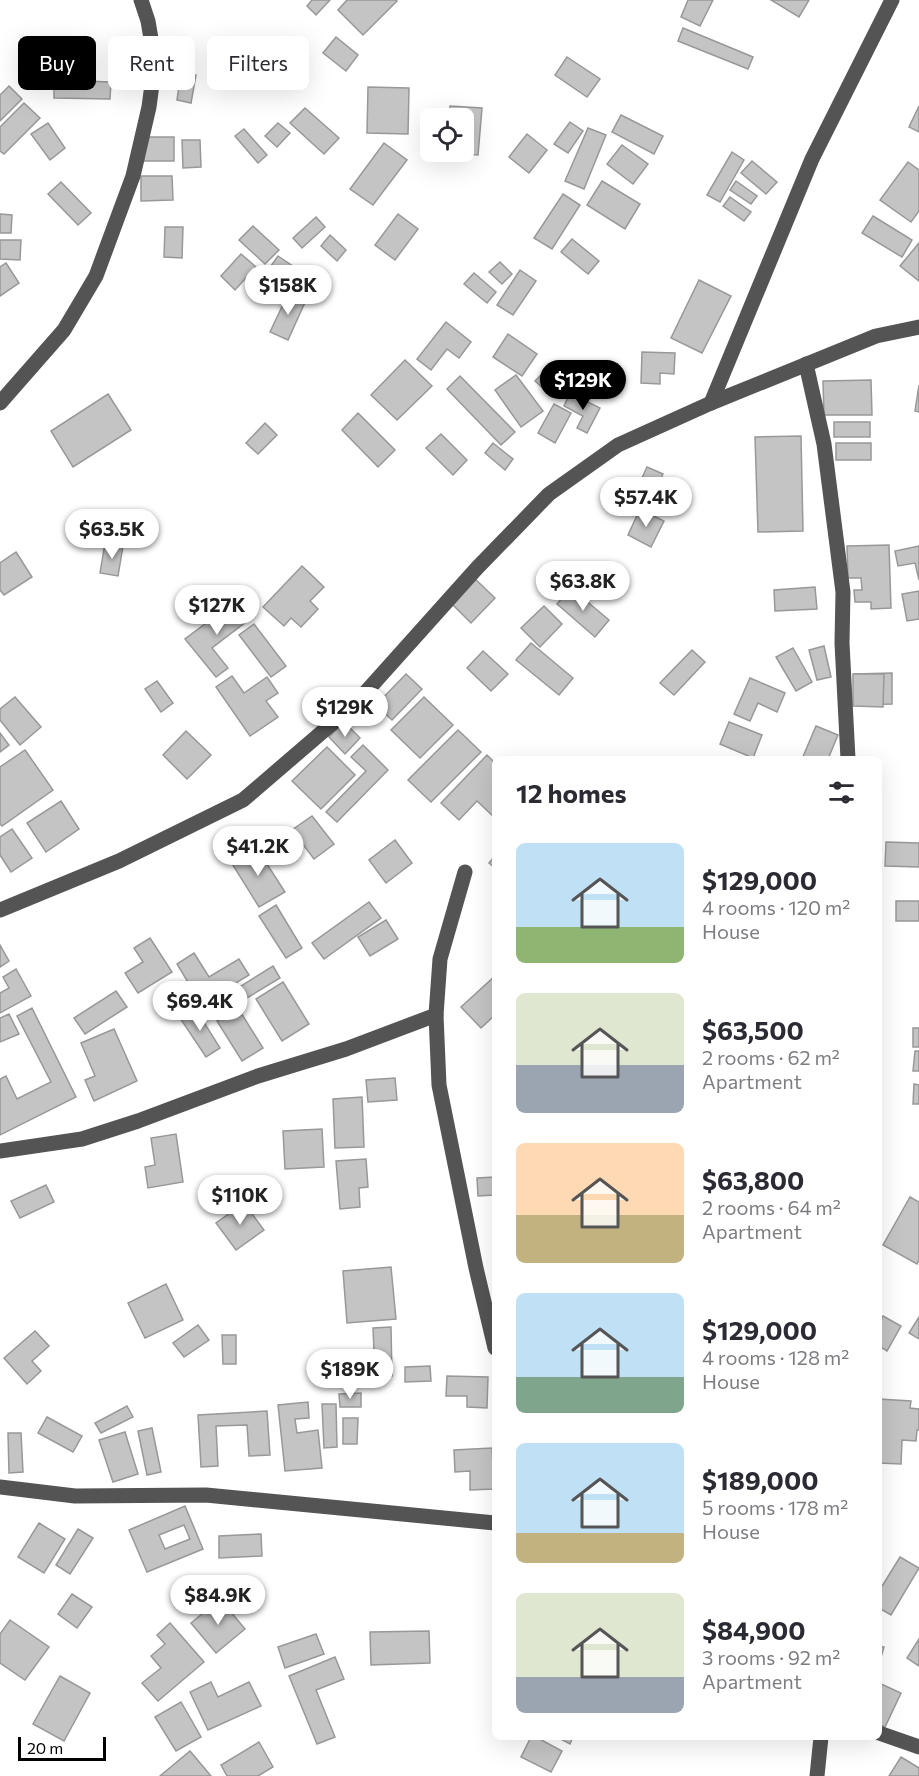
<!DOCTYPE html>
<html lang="en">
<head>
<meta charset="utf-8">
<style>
  :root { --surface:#fff; --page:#f7f7f7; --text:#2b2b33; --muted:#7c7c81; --accent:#000 }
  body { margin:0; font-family:Commissioner,sans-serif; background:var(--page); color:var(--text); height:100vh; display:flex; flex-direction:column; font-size:22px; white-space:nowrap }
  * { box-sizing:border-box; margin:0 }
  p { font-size:20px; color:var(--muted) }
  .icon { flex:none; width:33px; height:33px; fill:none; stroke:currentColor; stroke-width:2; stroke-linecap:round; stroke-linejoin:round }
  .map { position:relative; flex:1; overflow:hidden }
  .panel { position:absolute; left:492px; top:756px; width:390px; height:984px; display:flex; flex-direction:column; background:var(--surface); border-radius:9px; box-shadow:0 6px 24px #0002 }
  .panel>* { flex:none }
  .top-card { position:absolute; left:18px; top:36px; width:384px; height:54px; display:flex; gap:12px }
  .tools { position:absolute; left:420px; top:108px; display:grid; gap:12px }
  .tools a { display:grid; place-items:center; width:54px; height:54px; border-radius:9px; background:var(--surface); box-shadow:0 6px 24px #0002; font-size:30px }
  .scale { position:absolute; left:18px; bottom:15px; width:88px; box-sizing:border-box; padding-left:6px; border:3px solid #000; border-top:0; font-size:16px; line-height:21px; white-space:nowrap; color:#000; -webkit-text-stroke:4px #fff; paint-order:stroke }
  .price { position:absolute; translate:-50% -51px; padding:0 14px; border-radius:21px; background:#fff; color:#222; font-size:20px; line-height:39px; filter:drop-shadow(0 2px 3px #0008) }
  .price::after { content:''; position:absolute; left:50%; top:36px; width:18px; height:14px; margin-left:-9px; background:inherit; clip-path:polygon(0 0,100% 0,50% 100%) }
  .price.current { background:var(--accent); color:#fff }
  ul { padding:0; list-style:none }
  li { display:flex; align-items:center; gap:18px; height:150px; padding:0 24px }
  li span { display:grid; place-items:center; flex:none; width:168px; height:120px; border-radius:9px; color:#555 }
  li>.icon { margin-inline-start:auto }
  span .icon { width:72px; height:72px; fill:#fffc; stroke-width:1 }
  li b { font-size:26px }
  h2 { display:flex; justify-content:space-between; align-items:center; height:72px; padding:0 24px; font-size:26px }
  .chip { padding:0 21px; border-radius:9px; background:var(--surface); box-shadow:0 6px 24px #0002; font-size:21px; line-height:54px }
  .chip.current { background:var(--accent); color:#fff }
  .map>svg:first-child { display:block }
  .building { fill:#c4c4c4; stroke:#989898; stroke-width:1.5; fill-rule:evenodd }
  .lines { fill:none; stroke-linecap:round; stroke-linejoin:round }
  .minor { stroke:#545454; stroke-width:15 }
</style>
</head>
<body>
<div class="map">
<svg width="919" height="1776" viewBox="0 0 919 1776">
  <rect width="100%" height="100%" fill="#fff"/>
  <g class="building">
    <polygon points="312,0 330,0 316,15 307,6"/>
    <polygon points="347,0 396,0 397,1 363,35 338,10"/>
    <polygon points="688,0 713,0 700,26 681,17"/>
    <polygon points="771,0 809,0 799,17"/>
    <polygon points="683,28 753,57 748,69 678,41"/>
    <polygon points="336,37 358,55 346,71 323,53"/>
    <polygon points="222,41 240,42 239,75 221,74"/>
    <polygon points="276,49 297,67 286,80 264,62"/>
    <polygon points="567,57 600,79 587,97 555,75"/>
    <polygon points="181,72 196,75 191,103 177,100"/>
    <polygon points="54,80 111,82 110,99 54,98"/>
    <polygon points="9,86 22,99 0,121 0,95"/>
    <polygon points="368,87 409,88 408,134 367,133"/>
    <polygon points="24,103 40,118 4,154 0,151 0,127"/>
    <polygon points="450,106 482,108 478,155 446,153 464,152 464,118 449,118"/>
    <polygon points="919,106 919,132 909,127"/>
    <polygon points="305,108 339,138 324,154 290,123"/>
    <polygon points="621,115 663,136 654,154 612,132"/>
    <polygon points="570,122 583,131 568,153 554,144"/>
    <polygon points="48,123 65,148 50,160 31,134"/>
    <polygon points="278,123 290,133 277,147 265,136"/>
    <polygon points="588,128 606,135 584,189 565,181"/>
    <polygon points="244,129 267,155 258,163 235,136"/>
    <polygon points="527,134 547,150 529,173 509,157"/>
    <rect x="144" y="137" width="30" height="24"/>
    <polygon points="182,140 200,140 201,167 183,168"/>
    <polygon points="384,143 407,160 373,205 350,189"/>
    <polygon points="622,145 648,164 633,184 607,164"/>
    <polygon points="732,152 744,160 720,202 707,195"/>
    <polygon points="752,161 777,182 766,194 741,173"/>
    <polygon points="908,162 919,170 919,211 911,222 880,200"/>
    <polygon points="141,176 172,176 173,200 141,201"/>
    <polygon points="602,181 640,204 625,229 587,205"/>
    <polygon points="736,181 757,196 751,204 730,190"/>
    <polygon points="61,182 91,213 78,225 48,194"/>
    <polygon points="563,194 580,205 552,249 534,238"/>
    <polygon points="730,197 751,212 744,221 723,206"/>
    <polygon points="0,214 12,215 11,233 0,233"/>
    <polygon points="398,214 418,229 395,260 375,245"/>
    <polygon points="873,216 912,240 902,257 862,233"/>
    <polygon points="316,217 325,227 302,248 293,238"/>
    <polygon points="253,226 279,250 265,264 239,240"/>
    <polygon points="165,227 183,227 182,258 164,257"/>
    <polygon points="330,235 346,250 337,261 321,246"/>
    <polygon points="572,239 599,261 588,274 561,252"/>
    <polygon points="0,240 21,240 20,260 0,259"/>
    <polygon points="919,243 919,281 900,266"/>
    <polygon points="241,254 256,267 235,290 221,276"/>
    <polygon points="278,256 309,277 299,292 268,270"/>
    <polygon points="500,262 512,274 502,284 489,272"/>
    <polygon points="6,263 19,283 0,296 0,267"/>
    <polygon points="520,270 536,281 513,315 497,305"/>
    <polygon points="474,273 496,292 487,303 464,284"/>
    <polygon points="699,280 731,296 702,353 671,338"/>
    <polygon points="289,292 306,300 288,340 270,332"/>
    <polygon points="446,322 471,342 459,358 447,349 431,370 417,359"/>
    <polygon points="508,334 537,354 522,376 493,357"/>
    <polygon points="642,352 675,353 674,374 660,373 660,384 641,383"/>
    <polygon points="405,360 432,386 397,420 371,395"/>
    <polygon points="553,363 569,378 552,396 535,381"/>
    <polygon points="516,375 543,411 521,427 495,390"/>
    <polygon points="460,376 515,432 501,445 447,389"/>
    <polygon points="871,380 872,415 824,415 823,381"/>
    <polygon points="919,385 919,412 915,411"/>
    <polygon points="570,393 600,408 587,433 577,428 583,416 564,406"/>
    <polygon points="108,394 131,430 73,467 51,431"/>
    <polygon points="554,404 571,413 555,443 538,433"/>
    <polygon points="358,413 395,450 378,467 342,430"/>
    <rect x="834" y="422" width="36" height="15"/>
    <polygon points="265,423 277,435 258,454 246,443"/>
    <polygon points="441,434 467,460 453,475 426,448"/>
    <polygon points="801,436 803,531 758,532 755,437"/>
    <polygon points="493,443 513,459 505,470 485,453"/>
    <rect x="836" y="443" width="35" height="17"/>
    <polygon points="647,467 663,474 656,489 671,496 663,513 632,500"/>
    <polygon points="640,509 664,521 651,547 628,535"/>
    <polygon points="105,543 123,546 118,576 100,573"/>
    <polygon points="889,545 891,608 871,609 871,602 855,602 854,590 862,590 861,578 848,578 847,546"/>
    <polygon points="919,546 919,580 915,563 898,566 895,551"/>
    <polygon points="16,552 32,577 4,595 0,590 0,563"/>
    <polygon points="302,566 324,587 310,601 318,609 301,627 291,618 284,626 263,607"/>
    <polygon points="473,577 495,598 471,623 449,601"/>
    <polygon points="815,587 817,609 775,611 774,590"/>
    <polygon points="571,588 609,620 595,637 557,604"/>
    <polygon points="919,591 919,619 907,621 902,594"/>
    <polygon points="237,600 251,618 212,648 228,668 216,677 185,639"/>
    <polygon points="544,606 562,624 540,647 521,628"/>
    <polygon points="254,624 286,666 271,677 239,635"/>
    <polygon points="531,643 573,678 559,695 516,660"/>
    <polygon points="824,646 831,677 817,680 809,650"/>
    <polygon points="793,648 812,682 796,691 776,657"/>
    <polygon points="692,650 705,662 674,695 660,683"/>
    <polygon points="483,651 508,674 491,691 467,668"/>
    <polygon points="892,673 892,704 855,705 854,674"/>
    <polygon points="406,674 422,689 392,720 376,705"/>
    <polygon points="853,674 884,674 883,707 853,706"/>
    <polygon points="232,676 244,693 267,677 278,693 266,701 278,717 250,736 216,687"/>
    <polygon points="750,678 785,693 777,712 758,703 750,721 734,714"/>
    <polygon points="157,681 173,703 161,712 145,689"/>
    <polygon points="15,697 41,727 20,745 0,720 0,709"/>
    <polygon points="424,697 453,725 420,758 391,730"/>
    <polygon points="344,722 360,738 345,754 329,737"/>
    <polygon points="729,722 762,735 753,758 720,744"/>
    <polygon points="816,726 838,735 828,759 802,759"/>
    <polygon points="458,730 481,752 431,802 408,780"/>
    <polygon points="186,731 211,755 187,779 163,755"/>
    <polygon points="0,733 9,745 0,752"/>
    <polygon points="363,745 388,770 337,822 326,812 366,771 351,757"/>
    <polygon points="327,747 355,775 321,809 292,781"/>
    <polygon points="25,750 53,790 2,826 0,824 0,767"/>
    <polygon points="487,755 495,763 495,818 477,801 459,820 441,803"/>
    <polygon points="61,801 79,829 46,852 27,823"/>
    <polygon points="312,816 334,844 314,859 292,830"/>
    <polygon points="12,829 32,858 11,872 0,855 0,837"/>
    <polygon points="395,840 412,863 386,883 369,860"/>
    <polygon points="886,842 919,843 919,867 885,866"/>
    <polygon points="256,847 285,892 259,907 231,862"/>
    <polygon points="495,856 495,868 489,863"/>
    <rect x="896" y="901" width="23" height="20"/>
    <polygon points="369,902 381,918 324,959 312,943"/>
    <polygon points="276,905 302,948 286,958 259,916"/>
    <polygon points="386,920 398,939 370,956 358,937"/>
    <polygon points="150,938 172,972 138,993 125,973 143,962 134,948"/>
    <polygon points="0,945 9,961 0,967"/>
    <polygon points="194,953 209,977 239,959 249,975 201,1004 177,964"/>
    <polygon points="273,966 280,978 237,1004 230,993"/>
    <polygon points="16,969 31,996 0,1013 0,993 9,988 3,977"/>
    <polygon points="495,976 495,1015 481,1028 461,1007"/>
    <polygon points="283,982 309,1024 282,1041 256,999"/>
    <polygon points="116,991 127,1007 85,1034 74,1018"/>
    <polygon points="32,1008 76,1097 0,1135 0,1079 6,1076 17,1099 51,1082 17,1016"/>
    <polygon points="195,1008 220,1048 206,1057 180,1018"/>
    <polygon points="238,1008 263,1048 242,1061 217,1021"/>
    <polygon points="9,1014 19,1034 0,1042 0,1018"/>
    <rect x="913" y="1028" width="6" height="19"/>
    <polygon points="114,1029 137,1081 94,1101 85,1080 95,1076 81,1043"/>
    <polygon points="915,1051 919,1051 919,1071 913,1071"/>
    <polygon points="395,1078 397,1100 368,1102 366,1080"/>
    <polygon points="914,1084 919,1085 919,1104 913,1104"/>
    <polygon points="362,1097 364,1147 335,1148 333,1099"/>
    <polygon points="322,1129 324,1167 285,1169 283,1131"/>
    <polygon points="176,1134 183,1182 148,1188 145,1167 155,1165 151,1138"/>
    <polygon points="366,1159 368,1187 359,1188 360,1207 340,1209 336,1161"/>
    <polygon points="495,1177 495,1195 478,1196 477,1178"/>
    <polygon points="46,1185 54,1202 20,1218 11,1201"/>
    <polygon points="910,1197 919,1202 919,1260 917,1264 883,1245"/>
    <polygon points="244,1203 264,1230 236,1250 216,1223"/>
    <polygon points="391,1267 396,1319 347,1323 343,1271"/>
    <polygon points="166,1284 183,1320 145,1338 128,1303"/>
    <polygon points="883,1316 901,1326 887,1351 879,1346 879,1324"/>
    <polygon points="919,1317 919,1339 909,1333"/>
    <polygon points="198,1325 209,1340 184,1357 173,1343"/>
    <polygon points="391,1327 392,1376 375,1377 373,1328"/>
    <polygon points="35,1331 49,1346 32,1361 41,1371 27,1384 4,1358"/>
    <polygon points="222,1335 236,1335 236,1364 223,1364"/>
    <polygon points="430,1366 431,1381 405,1382 405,1367"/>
    <polygon points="447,1376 488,1377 487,1408 467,1407 467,1396 446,1396"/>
    <polygon points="361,1393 361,1407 340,1407 339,1394"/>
    <polygon points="879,1399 911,1401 910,1408 919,1409 919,1430 917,1430 916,1441 902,1440 901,1464 879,1463 879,1435 880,1435 881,1424 879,1424"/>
    <polygon points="308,1402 309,1418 295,1419 297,1433 318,1430 322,1468 285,1471 278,1405"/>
    <polygon points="322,1404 336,1404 337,1447 324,1448"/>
    <polygon points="127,1406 133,1417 101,1433 95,1423"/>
    <polygon points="267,1411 270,1455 249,1456 247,1425 216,1426 218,1466 201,1467 198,1415"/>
    <polygon points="47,1417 82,1436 73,1452 38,1433"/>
    <polygon points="343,1418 358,1418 357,1444 343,1444"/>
    <polygon points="152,1428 161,1472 147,1475 138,1431"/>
    <polygon points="125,1432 138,1474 113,1482 99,1440"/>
    <polygon points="8,1433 21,1433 23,1472 9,1473"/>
    <polygon points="492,1448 494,1489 470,1490 470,1471 455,1472 454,1450"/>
    <path d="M185,1506L203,1549L147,1572L129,1530ZM184,1525L190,1539L165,1549L159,1535Z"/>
    <polygon points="39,1523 65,1539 44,1573 18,1557"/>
    <polygon points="78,1529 93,1538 70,1574 56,1565"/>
    <polygon points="261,1534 262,1556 219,1558 219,1536"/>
    <polygon points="900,1557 919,1568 891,1615 879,1608 879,1591"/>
    <polygon points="72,1594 92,1607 77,1628 58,1614"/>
    <polygon points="220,1599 245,1629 216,1653 191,1623"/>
    <polygon points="10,1620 49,1647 25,1680 0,1663 0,1634"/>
    <polygon points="170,1623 204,1662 158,1701 142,1683 161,1668 151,1656 165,1644 157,1635"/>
    <polygon points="429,1631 430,1663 371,1665 370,1632"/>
    <polygon points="316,1634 324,1654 285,1668 278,1647"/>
    <polygon points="919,1639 919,1666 907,1658"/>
    <polygon points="879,1646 884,1647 879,1664"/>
    <polygon points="335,1657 344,1679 316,1690 335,1737 317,1744 289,1676"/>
    <polygon points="60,1676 90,1693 64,1741 33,1724"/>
    <polygon points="211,1682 218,1697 249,1682 261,1706 208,1730 190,1692"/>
    <polygon points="879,1683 901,1693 885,1727 879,1724"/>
    <polygon points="181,1702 201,1737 176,1751 155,1717"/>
    <polygon points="531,1737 536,1737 562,1751 551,1772 521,1757"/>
    <polygon points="557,1737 573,1737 570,1744"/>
    <polygon points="259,1742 273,1767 258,1776 227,1776 221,1765"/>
    <polygon points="190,1751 211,1776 160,1776"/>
    <polygon points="901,1757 919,1768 919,1776 889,1776"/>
  </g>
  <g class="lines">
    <g class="minor">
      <polyline points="806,364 824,444 843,592 842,643 848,759"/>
      <polyline points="0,403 64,330 96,276 133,176 149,107 155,62 148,21 141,0"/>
      <polyline points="711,403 812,159 892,0"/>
      <polyline points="465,872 440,959 436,1015 439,1085 476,1268 495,1348"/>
      <polyline points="0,910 119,861 243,800 356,703 477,568 549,494 618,445 711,403 876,336 919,327"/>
      <polyline points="0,1151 82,1139 138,1121 258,1076 346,1049 436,1015"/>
      <polyline points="0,1487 75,1496 206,1495 495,1523"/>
      <polyline points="879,1733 919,1747"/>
      <polyline points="817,1776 821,1737"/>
    </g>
  </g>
</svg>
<div class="tools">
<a><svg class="icon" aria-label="locate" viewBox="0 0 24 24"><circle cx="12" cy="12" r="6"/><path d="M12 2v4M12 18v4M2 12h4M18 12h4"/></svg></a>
</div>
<div class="scale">20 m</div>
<b class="price" style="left:288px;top:316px">$158K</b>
<b class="price current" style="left:583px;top:411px">$129K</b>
<b class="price" style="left:646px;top:528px">$57.4K</b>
<b class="price" style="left:112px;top:560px">$63.5K</b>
<b class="price" style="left:583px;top:612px">$63.8K</b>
<b class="price" style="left:217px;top:636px">$127K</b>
<b class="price" style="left:345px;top:738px">$129K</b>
<b class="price" style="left:258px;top:877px">$41.2K</b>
<b class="price" style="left:200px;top:1032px">$69.4K</b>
<b class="price" style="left:240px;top:1226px">$110K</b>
<b class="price" style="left:350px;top:1400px">$189K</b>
<b class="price" style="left:218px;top:1626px">$84.9K</b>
<div class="top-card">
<a class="chip current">Buy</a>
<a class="chip">Rent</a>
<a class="chip">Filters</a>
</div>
<section class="panel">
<h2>12 homes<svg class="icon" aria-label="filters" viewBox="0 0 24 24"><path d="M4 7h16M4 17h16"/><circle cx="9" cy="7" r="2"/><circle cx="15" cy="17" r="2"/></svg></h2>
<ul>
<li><span style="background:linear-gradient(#bfe0f5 70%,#8fb573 0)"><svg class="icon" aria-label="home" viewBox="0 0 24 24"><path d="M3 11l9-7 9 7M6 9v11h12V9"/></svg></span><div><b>$129,000</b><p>4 rooms · 120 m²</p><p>House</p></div></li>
<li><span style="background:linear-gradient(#dfe7d0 60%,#9aa5b1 0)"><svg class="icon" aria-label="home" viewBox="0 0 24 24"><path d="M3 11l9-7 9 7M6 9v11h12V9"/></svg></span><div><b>$63,500</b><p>2 rooms · 62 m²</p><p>Apartment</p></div></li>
<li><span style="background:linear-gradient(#ffd9b3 60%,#c2b280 0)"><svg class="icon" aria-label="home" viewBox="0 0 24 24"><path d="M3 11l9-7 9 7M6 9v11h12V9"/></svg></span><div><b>$63,800</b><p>2 rooms · 64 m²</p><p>Apartment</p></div></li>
<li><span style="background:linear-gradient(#bfe0f5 70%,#7fa58c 0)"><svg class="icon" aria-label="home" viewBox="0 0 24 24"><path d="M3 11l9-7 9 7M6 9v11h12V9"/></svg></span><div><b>$129,000</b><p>4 rooms · 128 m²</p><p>House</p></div></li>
<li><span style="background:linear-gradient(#bfe0f5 75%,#c2b280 0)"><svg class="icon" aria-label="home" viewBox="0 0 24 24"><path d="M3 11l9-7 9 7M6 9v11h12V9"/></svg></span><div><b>$189,000</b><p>5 rooms · 178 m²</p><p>House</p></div></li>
<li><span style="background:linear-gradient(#dfe7d0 70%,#9aa5b1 0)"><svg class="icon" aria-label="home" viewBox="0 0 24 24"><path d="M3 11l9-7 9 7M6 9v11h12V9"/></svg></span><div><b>$84,900</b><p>3 rooms · 92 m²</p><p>Apartment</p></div></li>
</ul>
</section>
</div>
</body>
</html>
